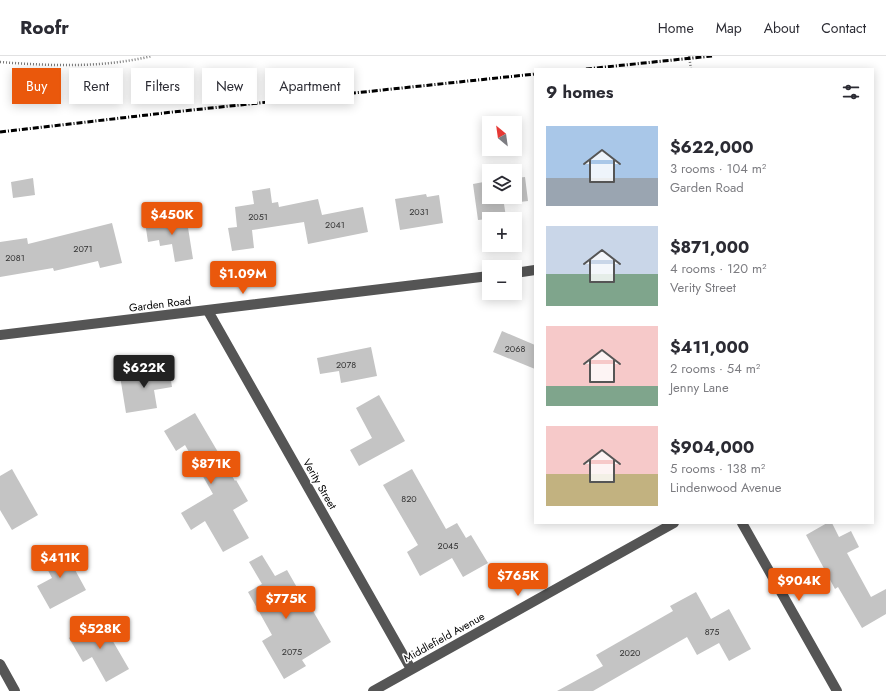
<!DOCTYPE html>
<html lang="en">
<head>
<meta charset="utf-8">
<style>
  :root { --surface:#fff; --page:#f2f2f3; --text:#2b2b33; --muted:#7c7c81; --line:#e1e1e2; --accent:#ea580c }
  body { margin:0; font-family:Jost,sans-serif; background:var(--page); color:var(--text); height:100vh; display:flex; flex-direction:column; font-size:15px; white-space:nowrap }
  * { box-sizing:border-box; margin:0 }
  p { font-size:13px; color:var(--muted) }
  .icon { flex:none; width:22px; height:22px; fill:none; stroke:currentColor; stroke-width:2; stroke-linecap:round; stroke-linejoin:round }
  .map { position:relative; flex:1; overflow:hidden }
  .side { position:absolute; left:534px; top:12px; width:340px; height:456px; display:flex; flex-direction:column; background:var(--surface); border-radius:0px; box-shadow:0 2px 10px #0003 }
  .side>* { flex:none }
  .banner { position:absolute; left:12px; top:12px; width:380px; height:36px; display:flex; gap:8px }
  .needle { width:26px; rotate:331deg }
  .controls { position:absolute; left:482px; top:60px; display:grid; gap:8px }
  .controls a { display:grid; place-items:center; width:40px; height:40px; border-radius:0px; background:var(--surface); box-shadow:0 2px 10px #0003; font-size:20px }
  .price { position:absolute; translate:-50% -34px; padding:0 9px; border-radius:4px; background:var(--accent); color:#fff; font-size:13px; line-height:26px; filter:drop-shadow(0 1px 2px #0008) }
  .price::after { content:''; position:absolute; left:50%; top:24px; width:12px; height:9px; margin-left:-6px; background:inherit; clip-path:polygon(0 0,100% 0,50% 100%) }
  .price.on { background:#222; color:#fff }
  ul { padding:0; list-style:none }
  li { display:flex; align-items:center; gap:12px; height:100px; padding:0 12px }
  li span { display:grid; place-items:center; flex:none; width:112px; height:80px; border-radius:0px; color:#555 }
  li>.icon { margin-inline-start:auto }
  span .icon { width:48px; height:48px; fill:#fffc; stroke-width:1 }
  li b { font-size:17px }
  h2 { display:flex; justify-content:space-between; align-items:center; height:48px; padding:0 12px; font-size:17px }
  .chip { padding:0 14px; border-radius:0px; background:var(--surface); box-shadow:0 2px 10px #0003; font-size:14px; line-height:36px }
  .chip.on { background:var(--accent); color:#fff }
  header { display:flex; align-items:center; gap:24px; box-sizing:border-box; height:56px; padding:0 20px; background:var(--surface); border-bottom:1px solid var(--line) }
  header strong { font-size:19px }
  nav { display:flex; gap:22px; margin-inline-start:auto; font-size:14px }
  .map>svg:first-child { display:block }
  .building { fill:#c4c4c4 }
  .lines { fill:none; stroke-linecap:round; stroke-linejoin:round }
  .path { stroke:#777; stroke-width:2.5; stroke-dasharray:1 2; stroke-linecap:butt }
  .minor { stroke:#555; stroke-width:10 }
  .rail { stroke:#000; stroke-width:3; stroke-dasharray:6 2 1 2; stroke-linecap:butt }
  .labels { text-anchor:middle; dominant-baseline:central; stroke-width:3; stroke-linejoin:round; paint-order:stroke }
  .number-label { font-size:9px; fill:#313131 }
  .street-label { font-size:11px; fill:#000; stroke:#fff }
</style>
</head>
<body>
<header>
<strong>Roofr</strong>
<nav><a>Home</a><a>Map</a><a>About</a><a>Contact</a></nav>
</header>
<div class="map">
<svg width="886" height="635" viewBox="0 0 886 635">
  <rect width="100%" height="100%" fill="#fff"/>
  <g class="building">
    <polygon points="525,121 528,145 504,148 506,161 478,164 473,128 489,125 489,141 515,141 515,122"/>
    <polygon points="33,122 35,139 13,142 11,126"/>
    <polygon points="270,132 272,147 278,146 279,151 318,143 322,159 363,151 368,176 308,188 304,166 252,174 254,192 232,195 228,172 237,171 235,151 254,148 252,135"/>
    <polygon points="426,138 427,141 439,139 443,167 400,174 395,143"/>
    <polygon points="186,159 193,203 175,206 172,188 160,190 159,184 148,186 145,166"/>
    <polygon points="112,167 122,207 100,212 98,205 54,215 53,212 0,221 0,186 27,182 28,188"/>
    <polygon points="502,275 535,289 535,313 493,296"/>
    <polygon points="371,291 377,320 341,327 339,315 320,318 317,302"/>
    <polygon points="169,313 172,331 154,334 157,352 126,357 120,320"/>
    <polygon points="379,339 405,385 359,410 350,394 372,382 356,352"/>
    <polygon points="195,357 235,425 236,424 248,445 233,454 249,482 223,496 205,465 191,474 181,457 213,438 185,389 176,395 164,375"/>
    <polygon points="12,413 38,459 12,474 0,454 0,420"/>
    <polygon points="412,413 446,473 457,467 466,482 471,479 488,507 463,521 452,502 420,520 407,496 418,489 383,429"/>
    <polygon points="827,467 832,467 839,481 851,475 859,491 847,497 871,541 886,533 886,558 862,572 838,531 835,533 806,479"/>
    <polygon points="62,490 86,534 50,553 37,530 52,522 41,501"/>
    <polygon points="262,499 275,520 287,514 311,556 313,555 331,586 302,604 306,610 284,623 262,585 272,579 248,536 262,528 249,506"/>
    <polygon points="696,536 711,563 729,553 751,593 729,605 719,587 697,599 687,581 593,635 557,635 603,610 596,599 673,555 670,550"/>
    <polygon points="100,563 129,613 106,626 92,601 83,606 69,582"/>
  </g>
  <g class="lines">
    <g class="path">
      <polyline points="689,0 691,13"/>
      <path d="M0,6C52,10 102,12 152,0"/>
    </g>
    <g class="minor">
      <polyline points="515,217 535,214"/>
      <polyline points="208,255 411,613"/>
      <polyline points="0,279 489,220"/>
      <polyline points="742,467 837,635"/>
      <polyline points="0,608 15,635"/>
      <polyline points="373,635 674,467"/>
    </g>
    <g class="rail">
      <polyline points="586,13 712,0"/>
      <polyline points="0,76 173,56 535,18"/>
    </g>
  </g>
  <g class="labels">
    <g class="number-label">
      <text x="419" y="155">2031</text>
      <text x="258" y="160">2051</text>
      <text x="335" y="168">2041</text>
      <text x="83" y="192">2071</text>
      <text x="15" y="201">2081</text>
      <text x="515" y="292">2068</text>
      <text x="346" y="308">2078</text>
      <text x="409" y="442">820</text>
      <text x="448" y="489">2045</text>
      <text x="712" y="575">875</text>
      <text x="292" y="595">2075</text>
      <text x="630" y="596">2020</text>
    </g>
    <g class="street-label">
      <text transform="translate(160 248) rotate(-7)">Garden Road</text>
      <text transform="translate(320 428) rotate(60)">Verity Street</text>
      <text transform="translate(444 581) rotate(-29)">Middlefield Avenue</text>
    </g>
  </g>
</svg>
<div class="controls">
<a><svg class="needle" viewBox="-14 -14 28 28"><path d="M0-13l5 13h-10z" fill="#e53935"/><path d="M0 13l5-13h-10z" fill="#7c7c81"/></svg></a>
<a><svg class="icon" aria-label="layers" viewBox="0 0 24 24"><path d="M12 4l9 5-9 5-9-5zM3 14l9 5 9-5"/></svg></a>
<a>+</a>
<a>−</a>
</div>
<b class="price" style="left:172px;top:180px">$450K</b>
<b class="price" style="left:243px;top:239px">$1.09M</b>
<b class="price on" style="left:144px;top:333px">$622K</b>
<b class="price" style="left:211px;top:429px">$871K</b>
<b class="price" style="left:60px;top:523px">$411K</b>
<b class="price" style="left:518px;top:541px">$765K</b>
<b class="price" style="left:799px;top:546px">$904K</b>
<b class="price" style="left:286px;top:564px">$775K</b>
<b class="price" style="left:100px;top:594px">$528K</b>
<div class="banner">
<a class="chip on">Buy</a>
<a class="chip">Rent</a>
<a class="chip">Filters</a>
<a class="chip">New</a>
<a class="chip">Apartment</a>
</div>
<section class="side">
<h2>9 homes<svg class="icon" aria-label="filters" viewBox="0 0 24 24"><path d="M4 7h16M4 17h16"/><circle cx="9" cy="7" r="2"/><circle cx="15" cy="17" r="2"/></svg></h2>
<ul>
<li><span style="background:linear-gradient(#a9c7e8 65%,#9aa5b1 0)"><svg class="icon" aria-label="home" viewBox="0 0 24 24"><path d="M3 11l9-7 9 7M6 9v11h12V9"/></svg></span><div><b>$622,000</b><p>3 rooms · 104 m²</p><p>Garden Road</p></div></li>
<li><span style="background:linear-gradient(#c9d6e8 60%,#7fa58c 0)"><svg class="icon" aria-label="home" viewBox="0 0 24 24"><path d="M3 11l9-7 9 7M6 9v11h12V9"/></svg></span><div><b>$871,000</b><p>4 rooms · 120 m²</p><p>Verity Street</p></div></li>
<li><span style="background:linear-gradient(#f6c9c9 75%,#7fa58c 0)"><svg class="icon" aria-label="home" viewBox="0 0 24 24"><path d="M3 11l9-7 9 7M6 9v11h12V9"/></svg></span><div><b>$411,000</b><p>2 rooms · 54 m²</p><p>Jenny Lane</p></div></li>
<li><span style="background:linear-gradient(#f6c9c9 60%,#c2b280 0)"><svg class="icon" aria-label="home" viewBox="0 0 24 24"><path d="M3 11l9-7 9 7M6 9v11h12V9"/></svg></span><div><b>$904,000</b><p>5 rooms · 138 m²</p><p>Lindenwood Avenue</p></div></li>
</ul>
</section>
</div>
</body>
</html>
